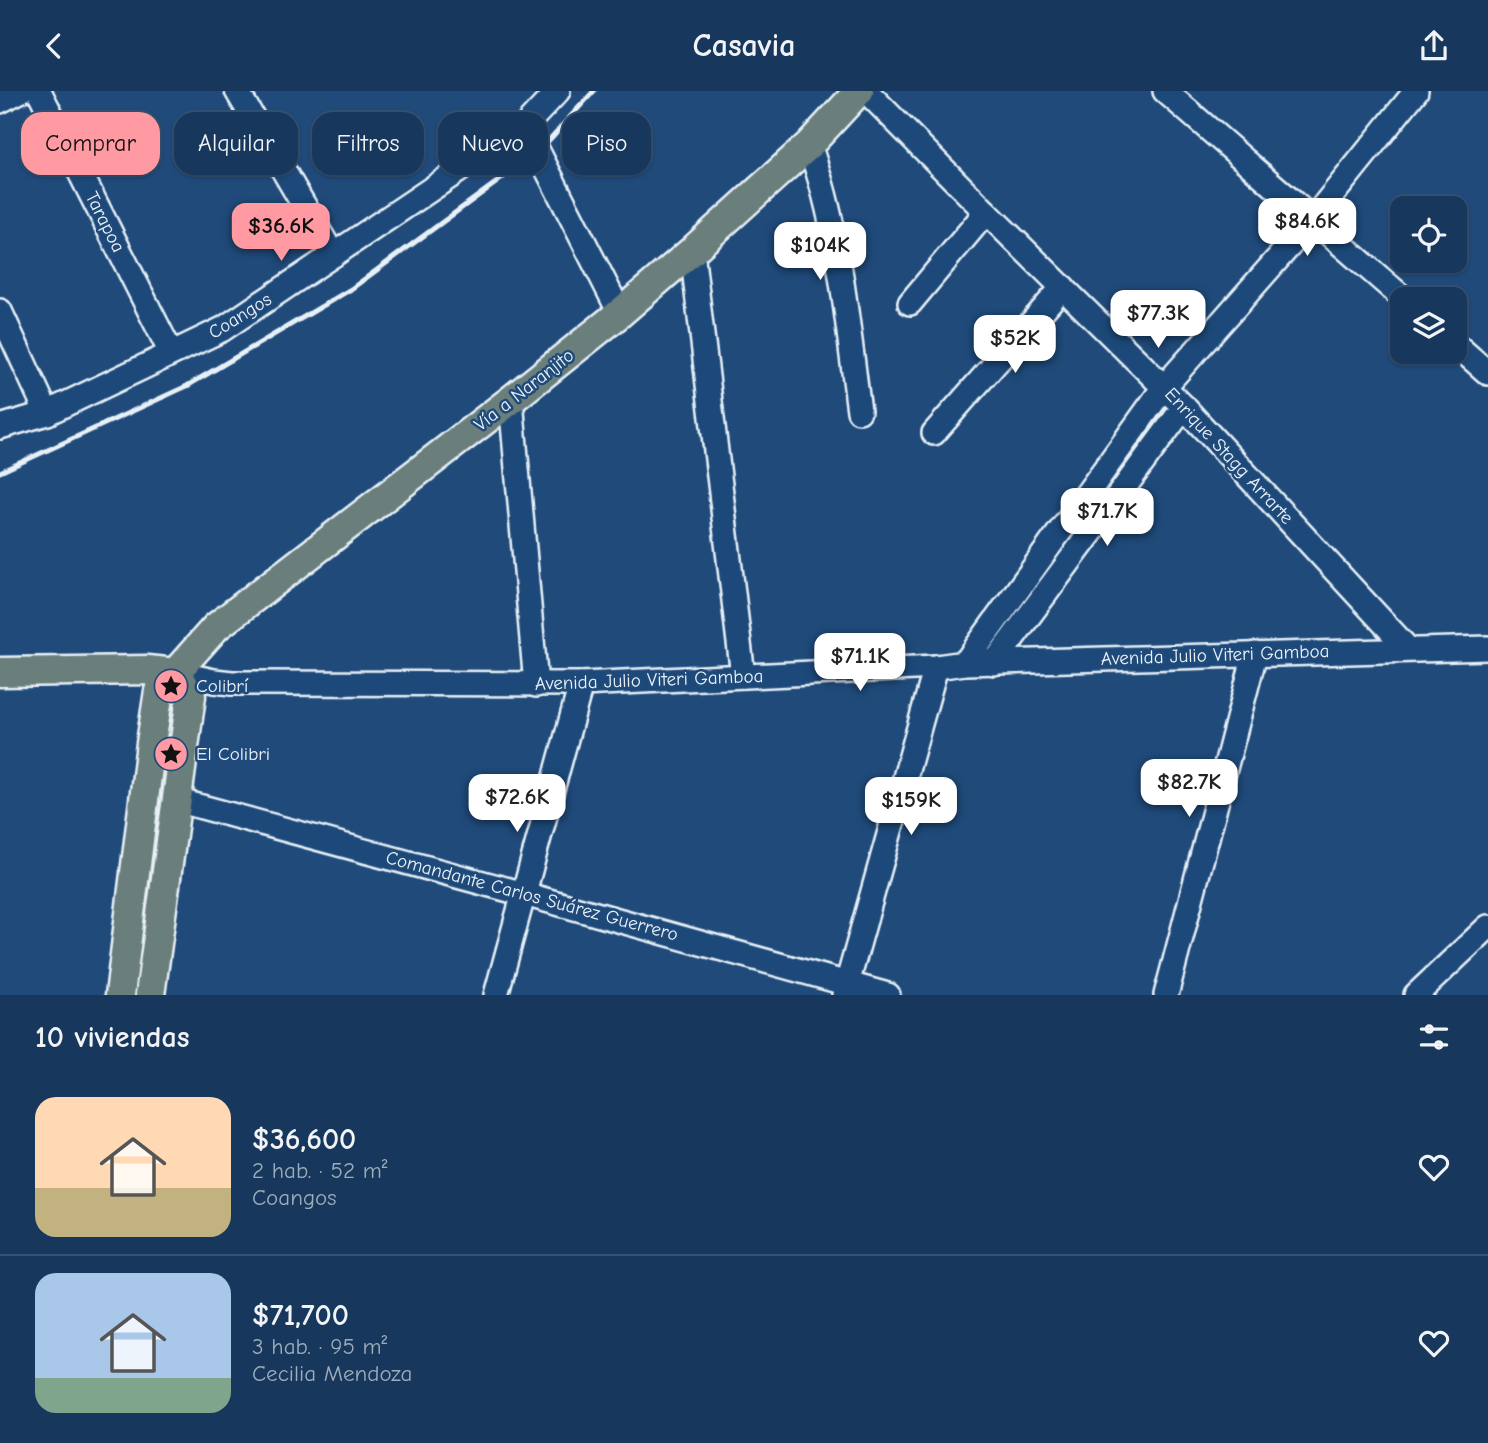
<!DOCTYPE html>
<html lang="es">
<head>
<meta charset="utf-8">
<style>
  :root { --surface:#17385c; --page:#203f62; --text:#f1f3f6; --muted:#9eacbb; --line:#365272; --accent:#ff9aa2 }
  body { margin:0; font-family:"Comic Neue",sans-serif; background:var(--page); color:var(--text); height:100vh; display:flex; flex-direction:column; font-size:26px; white-space:nowrap }
  * { box-sizing:border-box; margin:0 }
  p { font-size:23px; color:var(--muted) }
  .icon { flex:none; width:38px; height:38px; fill:none; stroke:currentColor; stroke-width:2; stroke-linecap:round; stroke-linejoin:round }
  .map { position:relative; height:904px; overflow:hidden }
  .drawer { display:flex; flex-direction:column; background:var(--surface); flex:1 }
  .drawer>* { flex:none }
  .top-card { position:absolute; left:21px; top:21px; width:700px; height:63px; display:flex; gap:14px }
  .tools { position:absolute; left:1390px; top:105px; display:grid; gap:14px }
  .tools a { display:grid; place-items:center; width:77px; height:77px; border-radius:14px; background:var(--surface); box-shadow:0 2px 5px #0004,0 0 0 2px var(--line); font-size:35px }
  .price { position:absolute; translate:-50% -60px; padding:0 16px; border-radius:14px; background:#fff; color:#222; font-size:23px; line-height:46px; filter:drop-shadow(0 2px 4px #0008) }
  .price::after { content:''; position:absolute; left:50%; top:42px; width:21px; height:16px; margin-left:-10px; background:inherit; clip-path:polygon(0 0,100% 0,50% 100%) }
  .price.current { background:var(--accent); color:#111 }
  ul { padding:0; list-style:none }
  li { display:flex; align-items:center; gap:21px; height:175px; padding:0 35px }
  li+li { border-top:2px solid var(--line) }
  li span { display:grid; place-items:center; flex:none; width:196px; height:140px; border-radius:21px; color:#555 }
  li>.icon { margin-inline-start:auto }
  span .icon { width:84px; height:84px; fill:#fffc; stroke-width:1 }
  li b { font-size:30px }
  h2 { display:flex; justify-content:space-between; align-items:center; height:84px; padding:0 35px; font-size:30px }
  .chip { padding:0 24px; border-radius:21px; background:var(--surface); box-shadow:0 2px 5px #0004,0 0 0 2px var(--line); font-size:24px; line-height:63px }
  .chip.current { background:var(--accent); color:#111 }
  header { display:flex; justify-content:space-between; align-items:center; height:91px; padding:0 35px; background:var(--surface); font-size:32px; font-weight:800 }
  .map>svg:first-child { display:block }
  .lines { fill:none; stroke-linecap:round; stroke-linejoin:round }
  .minor-casing { stroke:#e8f1f8; stroke-width:28 }
  .major-casing { stroke:#e8f1f8; stroke-width:33 }
  .minor { stroke:#1f4a7a; stroke-width:23 }
  .major { stroke:#6b7f7c; stroke-width:28 }
  .rail { stroke:#e8f1f8; stroke-width:5 }
  .labels { text-anchor:middle; dominant-baseline:central; stroke-width:5; stroke-linejoin:round; paint-order:stroke }
  .street-label { font-size:19px; fill:#e8f1f8; stroke:#1f4a7a }
  .poi-label { font-size:19px; fill:#e8f1f8; stroke:#1f4a7a; text-anchor:start }
</style>
</head>
<body>
<header><svg class="icon" aria-label="back" viewBox="0 0 24 24"><path d="M15 5l-7 7 7 7"/></svg>Casavia<svg class="icon" aria-label="share" viewBox="0 0 24 24"><path d="M12 15V3M7 8l5-5 5 5M5 13v7h14v-7"/></svg></header>
<div class="map">
<svg width="1488" height="904" viewBox="0 0 1488 904">
  <rect width="100%" height="100%" fill="#1f4a7a"/>
  <filter id="ink" filterUnits="userSpaceOnUse"><feTurbulence type="fractalNoise" baseFrequency=".0143" numOctaves="2"/><feDisplacementMap in="SourceGraphic" scale="14" xChannelSelector="R" yChannelSelector="G"/><feConvolveMatrix kernelMatrix="1 2 1 2 8 2 1 2 1" color-interpolation-filters="sRGB"/></filter>
  <g filter="url(#ink)">
    <g class="lines">
      <g class="minor-casing">
        <g id="minor">
          <polyline points="39,0 171,262"/>
          <polyline points="237,0 333,164"/>
          <polyline points="866,0 986,121 1184,316 1408,558"/>
          <polyline points="1165,0 1404,208"/>
          <polyline points="0,10 20,0"/>
          <polyline points="525,35 620,222"/>
          <path d="M809,54C840,139 847,231 859,320"/>
          <polyline points="692,160 743,585"/>
          <polyline points="910,212 986,121"/>
          <polyline points="0,220 47,322"/>
          <polyline points="1454,252 1488,282"/>
          <polyline points="511,309 536,594"/>
          <polyline points="0,336 47,322 223,238 525,35 558,0"/>
          <polyline points="934,342 1063,196"/>
          <polyline points="965,572 1164,296 1313,128 1416,0"/>
          <polyline points="994,572 1184,316"/>
          <polyline points="176,582 214,590 232,592 581,593 936,576 965,572 1488,557"/>
          <polyline points="176,709 524,803 888,904"/>
          <polyline points="496,904 581,593"/>
          <polyline points="844,904 936,576"/>
          <polyline points="1166,904 1255,563"/>
          <polyline points="1416,904 1488,836"/>
        </g>
      </g>
      <g class="major-casing">
        <g id="major">
          <polyline points="0,581 147,579 176,582"/>
          <polyline points="120,904 151,652 159,600 216,536 511,309 620,222 692,160 809,54 859,0"/>
          <polyline points="150,904 191,605 176,582"/>
        </g>
      </g>
      <use href="#minor" class="minor"/>
      <use href="#major" class="major"/>
      <polyline class="rail" points="0,381 187,295 351,198 538,61 594,0"/>
    </g>
  </g>
  <defs>
    <g id="sight-disc" transform="scale(1.75)"><circle r="9.5" fill="#ff9aa2" stroke="#1f4a7a"/><path d="M0-6L1.8-2.2L6-1.7L2.9 1.2L3.7 5.4L0 3.3L-3.7 5.4L-2.9 1.2L-6-1.7L-1.8-2.2Z" fill="#111"/></g>
  </defs>
  <g fill-rule="evenodd">
    <use href="#sight-disc" x="171" y="595"/>
    <use href="#sight-disc" x="171" y="663"/>
  </g>
  <g class="labels">
    <g class="street-label">
      <text transform="translate(105 131) rotate(63)">Tarapoa</text>
      <text transform="translate(240 225) rotate(-32)">Coangos</text>
      <text transform="translate(524 299) rotate(-38)">Vía a Naranjito</text>
      <text transform="translate(1229 365) rotate(47)">Enrique Stagg Arrarte</text>
      <text transform="translate(1215 564) rotate(-2)">Avenida Julio Viteri Gamboa</text>
      <text transform="translate(649 589) rotate(-2)">Avenida Julio Viteri Gamboa</text>
      <text transform="translate(532 805) rotate(15)">Comandante Carlos Suárez Guerrero</text>
    </g>
    <g class="poi-label">
      <text x="196" y="595">Colibrí</text>
      <text x="196" y="663">El Colibri</text>
    </g>
  </g>
</svg>
<div class="tools">
<a><svg class="icon" aria-label="locate" viewBox="0 0 24 24"><circle cx="12" cy="12" r="6"/><path d="M12 2v4M12 18v4M2 12h4M18 12h4"/></svg></a>
<a><svg class="icon" aria-label="layers" viewBox="0 0 24 24"><path d="M12 4l9 5-9 5-9-5zM3 14l9 5 9-5"/></svg></a>
</div>
<b class="price" style="left:1307px;top:167px">$84.6K</b>
<b class="price current" style="left:281px;top:172px">$36.6K</b>
<b class="price" style="left:820px;top:191px">$104K</b>
<b class="price" style="left:1158px;top:259px">$77.3K</b>
<b class="price" style="left:1015px;top:284px">$52K</b>
<b class="price" style="left:1107px;top:457px">$71.7K</b>
<b class="price" style="left:860px;top:602px">$71.1K</b>
<b class="price" style="left:1189px;top:728px">$82.7K</b>
<b class="price" style="left:517px;top:743px">$72.6K</b>
<b class="price" style="left:911px;top:746px">$159K</b>
<div class="top-card">
<a class="chip current">Comprar</a>
<a class="chip">Alquilar</a>
<a class="chip">Filtros</a>
<a class="chip">Nuevo</a>
<a class="chip">Piso</a>
</div>
</div>
<section class="drawer">
<h2>10 viviendas<svg class="icon" aria-label="filters" viewBox="0 0 24 24"><path d="M4 7h16M4 17h16"/><circle cx="9" cy="7" r="2"/><circle cx="15" cy="17" r="2"/></svg></h2>
<ul>
<li><span style="background:linear-gradient(#ffd9b3 65%,#c2b280 0)"><svg class="icon" aria-label="home" viewBox="0 0 24 24"><path d="M3 11l9-7 9 7M6 9v11h12V9"/></svg></span><div><b>$36,600</b><p>2 hab. · 52 m²</p><p>Coangos</p></div><svg class="icon" aria-label="heart" viewBox="0 0 24 24"><path d="M12 20l-8-8c-3-5 5-10 8-4 3-6 11-1 8 4z"/></svg></li>
<li><span style="background:linear-gradient(#a9c7e8 75%,#7fa58c 0)"><svg class="icon" aria-label="home" viewBox="0 0 24 24"><path d="M3 11l9-7 9 7M6 9v11h12V9"/></svg></span><div><b>$71,700</b><p>3 hab. · 95 m²</p><p>Cecilia Mendoza</p></div><svg class="icon" aria-label="heart" viewBox="0 0 24 24"><path d="M12 20l-8-8c-3-5 5-10 8-4 3-6 11-1 8 4z"/></svg></li>
</ul>
</section>
</body>
</html>
